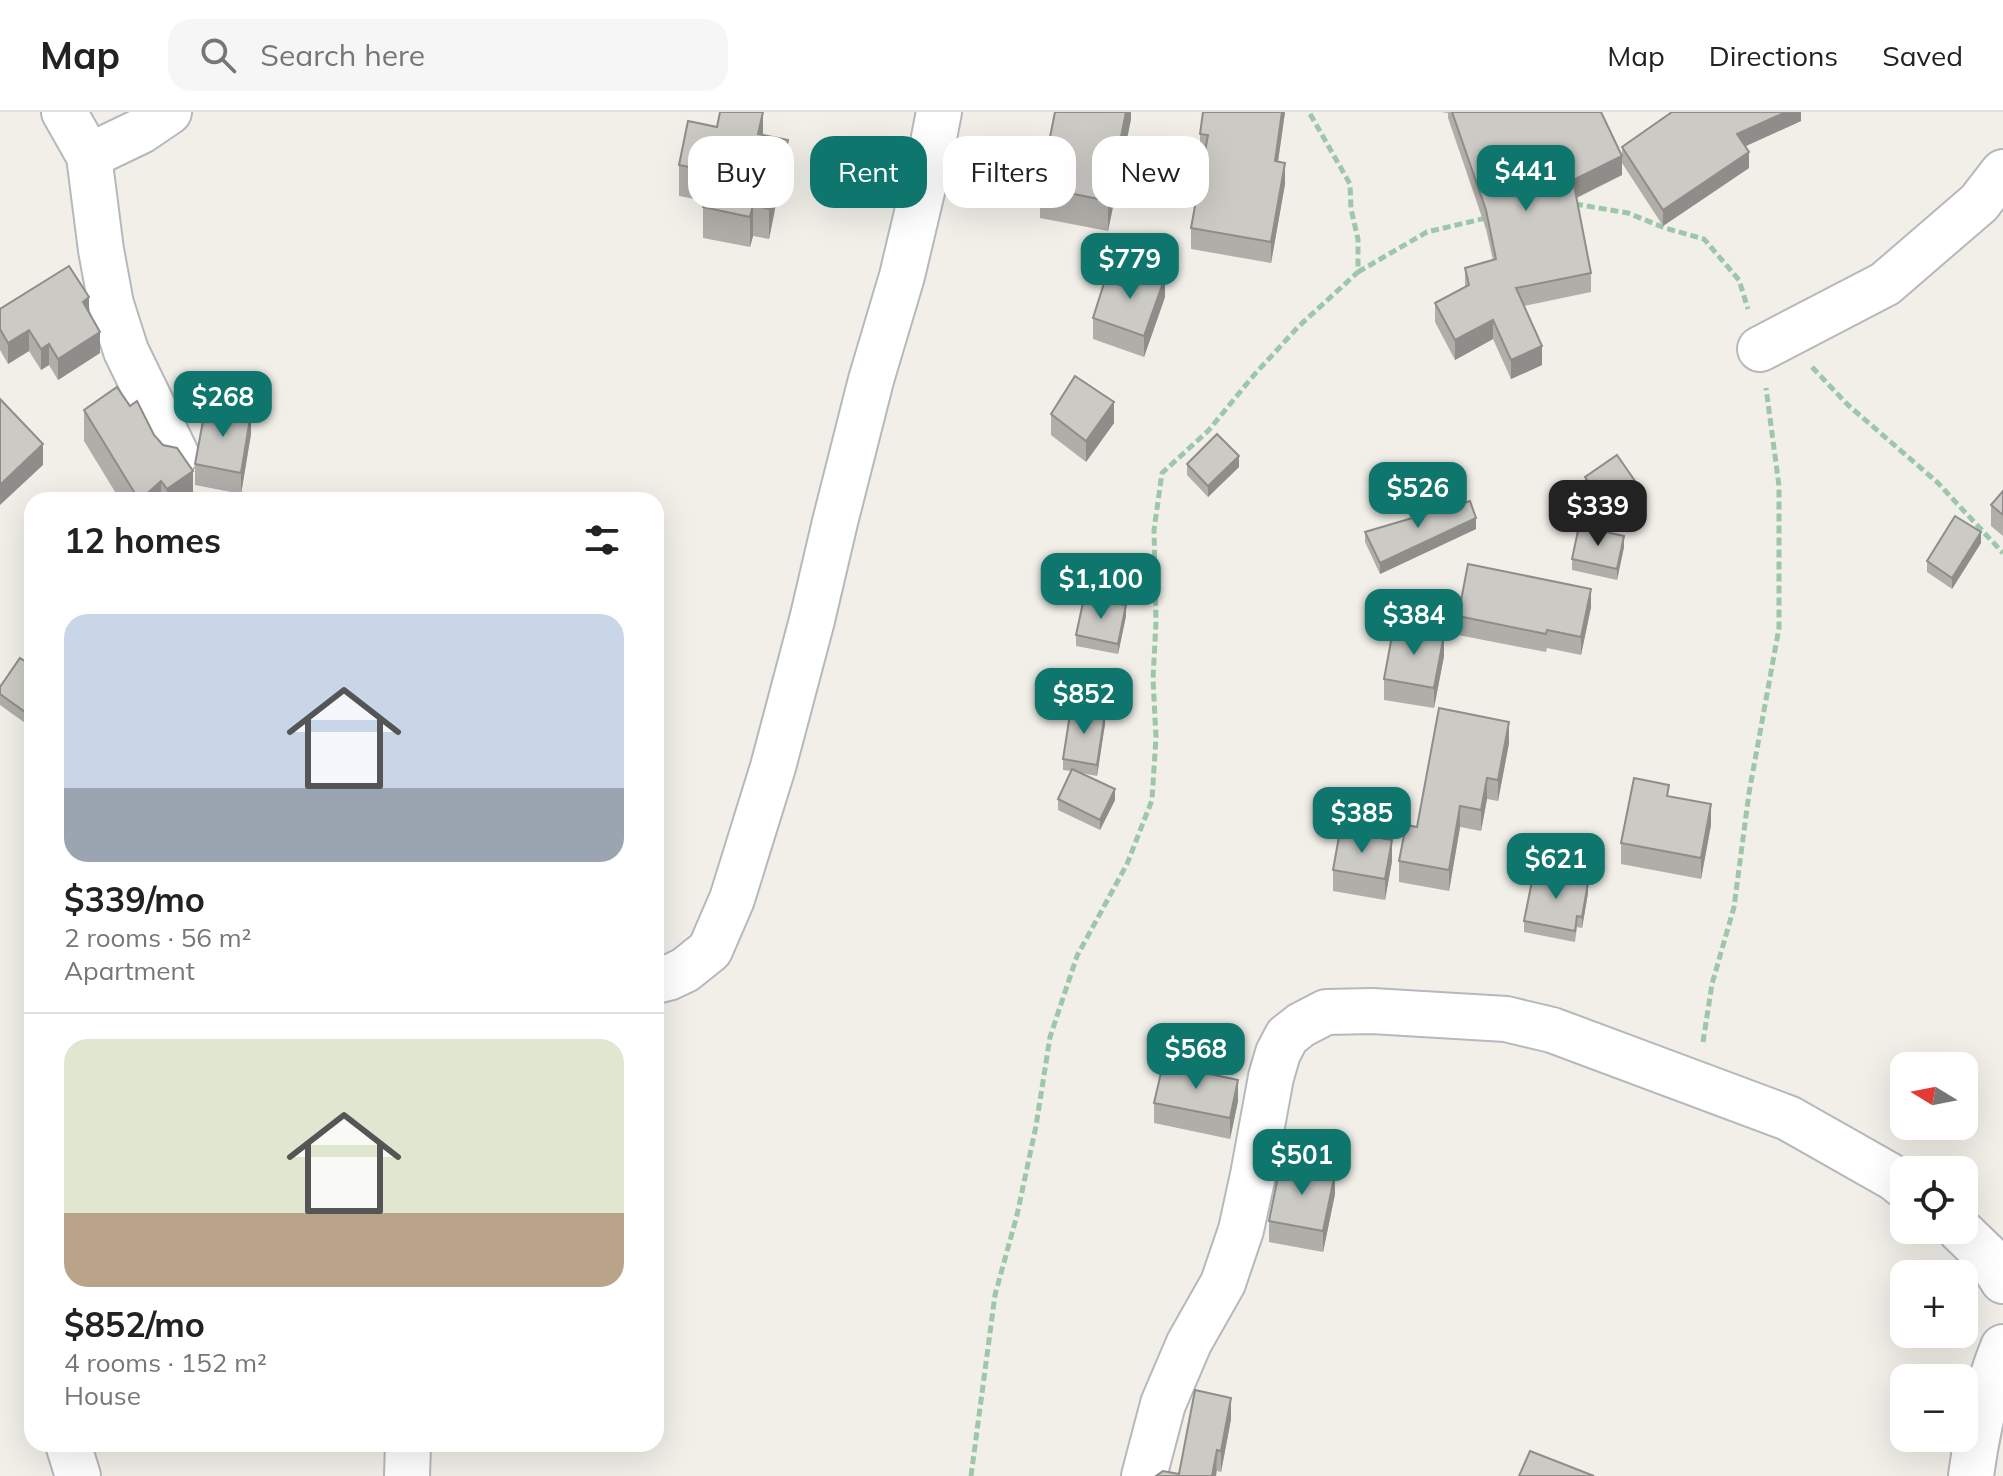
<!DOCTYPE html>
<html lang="en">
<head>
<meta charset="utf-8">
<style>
  :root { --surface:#fff; --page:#f6f6f6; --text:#222; --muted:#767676; --line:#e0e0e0; --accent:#0f766e }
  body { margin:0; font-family:Mulish,sans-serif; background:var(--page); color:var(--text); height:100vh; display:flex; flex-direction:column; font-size:30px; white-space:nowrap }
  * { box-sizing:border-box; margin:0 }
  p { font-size:26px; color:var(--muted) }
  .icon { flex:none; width:44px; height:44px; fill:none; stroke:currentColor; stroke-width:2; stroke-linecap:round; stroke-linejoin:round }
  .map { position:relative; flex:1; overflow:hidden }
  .drawer { position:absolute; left:24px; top:380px; width:640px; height:960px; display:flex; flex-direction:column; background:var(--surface); border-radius:24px; box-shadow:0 8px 32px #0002 }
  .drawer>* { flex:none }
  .banner { position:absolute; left:688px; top:24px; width:760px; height:72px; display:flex; gap:16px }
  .needle { width:52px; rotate:280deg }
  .fabs { position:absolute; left:1890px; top:940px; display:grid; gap:16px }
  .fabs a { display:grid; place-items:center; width:88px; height:88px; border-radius:16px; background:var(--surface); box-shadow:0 8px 32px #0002; font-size:40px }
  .price { position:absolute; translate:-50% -68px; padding:0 18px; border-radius:16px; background:var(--accent); color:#fff; font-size:26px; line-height:52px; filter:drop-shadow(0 2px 4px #0008) }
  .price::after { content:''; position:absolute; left:50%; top:48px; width:24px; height:18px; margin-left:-12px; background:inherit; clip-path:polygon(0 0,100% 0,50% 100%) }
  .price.on { background:#222; color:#fff }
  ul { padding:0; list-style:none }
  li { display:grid; align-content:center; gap:16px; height:424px; padding:0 40px }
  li+li { border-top:2px solid var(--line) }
  li span { display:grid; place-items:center; height:248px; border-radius:24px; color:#555 }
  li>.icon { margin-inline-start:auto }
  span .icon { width:144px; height:144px; fill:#fffc; stroke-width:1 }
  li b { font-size:34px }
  h2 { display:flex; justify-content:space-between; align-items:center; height:96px; padding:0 40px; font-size:34px }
  .tag { padding:0 28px; border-radius:24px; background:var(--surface); box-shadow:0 8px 32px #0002; font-size:28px; line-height:72px }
  .tag.on { background:var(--accent); color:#fff }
  header { display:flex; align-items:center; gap:48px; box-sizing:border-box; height:112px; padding:0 40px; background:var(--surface); border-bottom:2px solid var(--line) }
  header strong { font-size:38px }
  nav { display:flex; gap:44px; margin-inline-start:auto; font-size:28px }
  .search { width:560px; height:72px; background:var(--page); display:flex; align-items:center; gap:20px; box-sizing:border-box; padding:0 28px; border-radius:24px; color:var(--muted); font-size:30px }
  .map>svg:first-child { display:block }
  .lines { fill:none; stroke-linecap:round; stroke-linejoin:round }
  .minor-casing { stroke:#b5b8bc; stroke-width:48 }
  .path { stroke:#9cc7a9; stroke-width:5; stroke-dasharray:8 4; stroke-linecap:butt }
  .minor { stroke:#fff; stroke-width:44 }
  .wall { fill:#afaea9 }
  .shaded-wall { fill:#8f8d8a }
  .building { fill:#cccac5; stroke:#8f8d8a; stroke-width:2 }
</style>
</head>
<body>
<header>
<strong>Map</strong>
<div class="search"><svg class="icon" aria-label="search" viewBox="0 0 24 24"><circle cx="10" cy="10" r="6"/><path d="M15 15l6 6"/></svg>Search here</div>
<nav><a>Map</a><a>Directions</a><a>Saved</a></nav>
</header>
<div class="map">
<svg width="2003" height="1364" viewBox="0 0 2003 1364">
  <rect width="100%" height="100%" fill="#f1efe8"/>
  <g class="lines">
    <g class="minor-casing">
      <g id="minor">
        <polyline points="64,0 89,44 101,138 111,192 126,239 176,342"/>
        <polyline points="89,44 141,19 169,0"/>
        <polyline points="1760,237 1885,172 1979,91 2003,60"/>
        <polyline points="656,869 668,866 685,858 710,838 732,787 773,655 812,508 835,410 871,268 902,164 930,46 939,0"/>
        <polyline points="1960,1118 1988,1145 2003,1169"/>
        <polyline points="68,1332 78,1364"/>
        <polyline points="407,1364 408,1332"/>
        <polyline points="1144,1364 1163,1292 1189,1231 1223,1171 1241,1118 1253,1063 1271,965 1278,941 1287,924 1301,913 1326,900 1372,899 1506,907 1552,918 1788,1006 1894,1066 1904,1074"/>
        <path d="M1971,1364C1977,1319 1986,1277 2003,1235"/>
      </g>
    </g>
    <g class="path">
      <polyline points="1575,92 1628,101 1665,116 1704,127 1739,168 1748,197"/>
      <polyline points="1358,160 1427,120 1486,106"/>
      <polyline points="1812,255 1848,293 1937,370 2003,441"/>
      <polyline points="1703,930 1712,872 1734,795 1749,681 1779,516 1779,374 1766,276"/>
      <polyline points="971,1364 995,1183 1017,1103 1036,1014 1050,925 1077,844 1127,752 1152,688 1156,625 1153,567 1156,510 1154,418 1162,361 1208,319 1254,263 1299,214 1358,160 1358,127 1351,97 1350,72 1309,0"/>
    </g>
    <use href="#minor" class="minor"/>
  </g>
  <g class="wall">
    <polygon points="763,0 763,23 788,59 780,93 776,92 769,127 753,124 750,135 703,126 703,95 705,89 679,84 679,53 717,15"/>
    <polygon points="1131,0 1131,7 1108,119 1040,106 1040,75"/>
    <polygon points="1203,0 1285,0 1278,50 1285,72 1271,151 1191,137 1191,116 1204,43 1200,43 1200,22"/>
    <polygon points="1441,0 1601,0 1622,44 1622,35 1801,0 1801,9 1746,34 1749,56 1663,114 1622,51 1622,63 1577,86 1591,161 1591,180 1524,194 1542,253 1511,267 1493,227 1455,248 1435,210 1435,191 1465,175 1465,156 1493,148 1486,117 1448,6 1448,1"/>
    <polygon points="1123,174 1165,185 1144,245 1093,227 1093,206"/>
    <polygon points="0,197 89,200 100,241 58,268 49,253 41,258 29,239 8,252 0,238"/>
    <polygon points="130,294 193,388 120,388 84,329 84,298"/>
    <polygon points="1051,302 1114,311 1086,350 1051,323"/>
    <polygon points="251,322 241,382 195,373 195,352"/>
    <polygon points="1187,352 1239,355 1208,385 1187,363"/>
    <polygon points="1585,365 1635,380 1602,402 1585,376"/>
    <polygon points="2003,379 2003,424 1991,414 1991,393"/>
    <polygon points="1476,417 1380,462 1365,430 1365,420"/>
    <polygon points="1981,431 1952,477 1927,460 1927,449"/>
    <polygon points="1624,435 1617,468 1572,458 1572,447"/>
    <polygon points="1591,495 1581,543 1547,536 1546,540 1458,523 1458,504"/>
    <polygon points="1126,504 1118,542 1076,534 1076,523"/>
    <polygon points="1444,544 1434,596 1384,588 1384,567"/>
    <polygon points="32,554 32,607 28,613 0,593 0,575"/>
    <polygon points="1105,612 1097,664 1081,661 1115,688 1100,718 1058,698 1058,687 1071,659 1063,658 1063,647"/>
    <polygon points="1509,631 1498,689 1487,687 1481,719 1460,715 1449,779 1399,770 1399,749 1417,715"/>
    <polygon points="1669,684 1711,713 1701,767 1621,752 1621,731"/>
    <polygon points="1392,749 1385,788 1333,779 1333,758"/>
    <polygon points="1588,781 1582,816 1577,815 1575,830 1524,820 1524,809"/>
    <polygon points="1238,989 1230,1027 1154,1011 1154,991"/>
    <polygon points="1335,1082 1323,1140 1269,1130 1269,1109"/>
    <polygon points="1231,1307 1221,1360 1217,1359 1216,1364 1156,1364 1179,1362"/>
  </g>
  <g class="shaded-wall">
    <polygon points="763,0 763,27 758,22"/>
    <polygon points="1126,0 1131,0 1131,7 1108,119 1108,89"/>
    <polygon points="1282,0 1285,0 1275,70 1275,49"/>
    <polygon points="1786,0 1801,0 1801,9 1737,38 1737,22"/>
    <polygon points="788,28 788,59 780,93 780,62"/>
    <polygon points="1749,40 1749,56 1663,114 1663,98"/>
    <polygon points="1622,44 1622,63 1573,87 1573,68"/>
    <polygon points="1285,51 1285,72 1271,151 1271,130"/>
    <polygon points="776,61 776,92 769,127 769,97"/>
    <polygon points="753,93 753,124 750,135 750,105"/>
    <polygon points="1165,165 1165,185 1144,245 1144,224"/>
    <polygon points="89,185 89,206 83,190"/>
    <polygon points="1493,208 1493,227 1455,248 1455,228"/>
    <polygon points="29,218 29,239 8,252 8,231"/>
    <polygon points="100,220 100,241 58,268 58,247"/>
    <polygon points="49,232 49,253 41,258 41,237"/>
    <polygon points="1542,234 1542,253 1511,267 1511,248"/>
    <polygon points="1114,290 1114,311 1086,350 1086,329"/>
    <polygon points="251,301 251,322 241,382 241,361"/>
    <polygon points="43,332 43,353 0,393 0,373"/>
    <polygon points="1239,344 1239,355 1208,385 1208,374"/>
    <polygon points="193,359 193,388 167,388 167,377"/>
    <polygon points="161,369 161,388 140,388"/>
    <polygon points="1635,369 1635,380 1602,402 1602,391"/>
    <polygon points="1476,406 1476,417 1380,462 1380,451"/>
    <polygon points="1981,420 1981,431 1952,477 1952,466"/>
    <polygon points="1624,424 1624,435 1617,468 1617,457"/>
    <polygon points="1591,477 1591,495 1581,543 1581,525"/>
    <polygon points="1126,493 1126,504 1118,542 1118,532"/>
    <polygon points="1444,523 1444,544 1434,596 1434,576"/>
    <polygon points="32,596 32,607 28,613 28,602"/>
    <polygon points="1105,601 1105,612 1097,664 1097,653"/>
    <polygon points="1509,610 1509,631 1498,689 1498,668"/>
    <polygon points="1487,666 1487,687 1481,719 1481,698"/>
    <polygon points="1115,677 1115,688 1100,718 1100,708"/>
    <polygon points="1711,692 1711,713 1701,767 1701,746"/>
    <polygon points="1460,694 1460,715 1449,779 1449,758"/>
    <polygon points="1392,728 1392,749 1385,788 1385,767"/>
    <polygon points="1588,771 1588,781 1582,816 1582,805"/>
    <polygon points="1238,968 1238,989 1230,1027 1230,1006"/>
    <polygon points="1335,1061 1335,1082 1323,1140 1323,1119"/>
    <polygon points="1231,1286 1231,1307 1221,1360 1221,1339"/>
    <polygon points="1217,1338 1216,1364 1212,1364"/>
  </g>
  <g class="building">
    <polygon points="720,0 763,0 758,22 788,28 780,62 776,61 769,97 753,93 750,105 703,95 710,59 679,53 688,9 717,15"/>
    <polygon points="1055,0 1126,0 1108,89 1040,75"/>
    <polygon points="1203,0 1282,0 1275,49 1285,51 1271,130 1191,116 1208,23 1200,22"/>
    <polygon points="1452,0 1601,0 1622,44 1573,68 1591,161 1516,176 1542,234 1511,248 1493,208 1455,228 1435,191 1469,173 1465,156 1496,147 1486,98"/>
    <polygon points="1672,0 1786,0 1737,22 1749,40 1663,98 1622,35"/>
    <polygon points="1130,152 1165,165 1144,224 1093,206 1105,168 1123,174"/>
    <polygon points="69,154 89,185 83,190 100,220 58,247 49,232 41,237 29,218 8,231 0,217 0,197"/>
    <polygon points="1075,264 1114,290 1086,329 1051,302"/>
    <polygon points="117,275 130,294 137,289 154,323 163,333 177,336 193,359 167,377 161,369 140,388 139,388 84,298"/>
    <polygon points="0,287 43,332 0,373"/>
    <polygon points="206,293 251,301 241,361 195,352"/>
    <polygon points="1217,322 1239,344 1208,374 1187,352"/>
    <polygon points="1617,343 1635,369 1602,391 1585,365"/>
    <polygon points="2003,379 2003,403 1991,393"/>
    <polygon points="1470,389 1476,406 1380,451 1365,420"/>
    <polygon points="1955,404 1981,420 1952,466 1927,449"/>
    <polygon points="1579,414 1624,424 1617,457 1572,447"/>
    <polygon points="1468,452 1591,477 1581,525 1547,518 1546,522 1458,504"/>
    <polygon points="1084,486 1126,493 1118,532 1076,523"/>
    <polygon points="1394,513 1444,523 1434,576 1384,567"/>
    <polygon points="20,546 32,554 32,596 28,602 0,582 0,575"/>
    <polygon points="1071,596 1105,601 1097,653 1063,647"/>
    <polygon points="1439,596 1509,610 1498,668 1487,666 1481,698 1460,694 1449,758 1399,749 1406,713 1417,715"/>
    <polygon points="1072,657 1115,677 1100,708 1058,687"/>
    <polygon points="1634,666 1669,673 1667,684 1711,692 1701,746 1621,731"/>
    <polygon points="1340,719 1392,728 1385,767 1333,758"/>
    <polygon points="1534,759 1588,771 1582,805 1577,804 1575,819 1524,809"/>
    <polygon points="1163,952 1238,968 1230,1006 1154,991"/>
    <polygon points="1281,1050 1335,1061 1323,1119 1269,1109"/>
    <polygon points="1195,1278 1231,1286 1221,1339 1217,1338 1212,1364 1156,1364 1163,1359 1179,1362"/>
    <polygon points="1530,1339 1594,1364 1519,1364"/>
  </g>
</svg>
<div class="fabs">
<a><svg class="needle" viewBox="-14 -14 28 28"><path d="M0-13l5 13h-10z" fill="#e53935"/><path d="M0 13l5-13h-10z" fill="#767676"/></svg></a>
<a><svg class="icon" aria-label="locate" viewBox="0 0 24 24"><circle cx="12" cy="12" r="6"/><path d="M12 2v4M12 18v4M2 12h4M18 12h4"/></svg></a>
<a>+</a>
<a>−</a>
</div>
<b class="price" style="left:1526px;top:101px">$441</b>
<b class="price" style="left:1130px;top:189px">$779</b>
<b class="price" style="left:223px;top:327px">$268</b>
<b class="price" style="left:1418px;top:418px">$526</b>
<b class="price on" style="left:1598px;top:436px">$339</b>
<b class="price" style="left:1101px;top:509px">$1,100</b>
<b class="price" style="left:1414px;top:545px">$384</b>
<b class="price" style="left:1084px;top:624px">$852</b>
<b class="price" style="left:1362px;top:743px">$385</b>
<b class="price" style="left:1556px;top:789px">$621</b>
<b class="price" style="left:1196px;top:979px">$568</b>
<b class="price" style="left:1302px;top:1085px">$501</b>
<div class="banner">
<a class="tag">Buy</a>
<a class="tag on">Rent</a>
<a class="tag">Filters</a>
<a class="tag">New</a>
</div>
<section class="drawer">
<h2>12 homes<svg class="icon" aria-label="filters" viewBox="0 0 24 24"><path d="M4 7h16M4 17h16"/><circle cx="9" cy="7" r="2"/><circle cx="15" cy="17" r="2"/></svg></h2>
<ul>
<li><span style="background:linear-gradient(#c9d6e8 70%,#9aa5b1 0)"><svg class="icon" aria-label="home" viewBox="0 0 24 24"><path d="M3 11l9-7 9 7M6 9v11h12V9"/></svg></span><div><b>$339/mo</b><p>2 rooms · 56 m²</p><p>Apartment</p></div></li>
<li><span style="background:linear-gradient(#dfe7d0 70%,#b9a48a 0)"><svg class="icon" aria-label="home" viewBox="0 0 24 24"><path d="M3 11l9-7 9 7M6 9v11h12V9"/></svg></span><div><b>$852/mo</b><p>4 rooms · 152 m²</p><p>House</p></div></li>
</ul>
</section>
</div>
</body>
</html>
